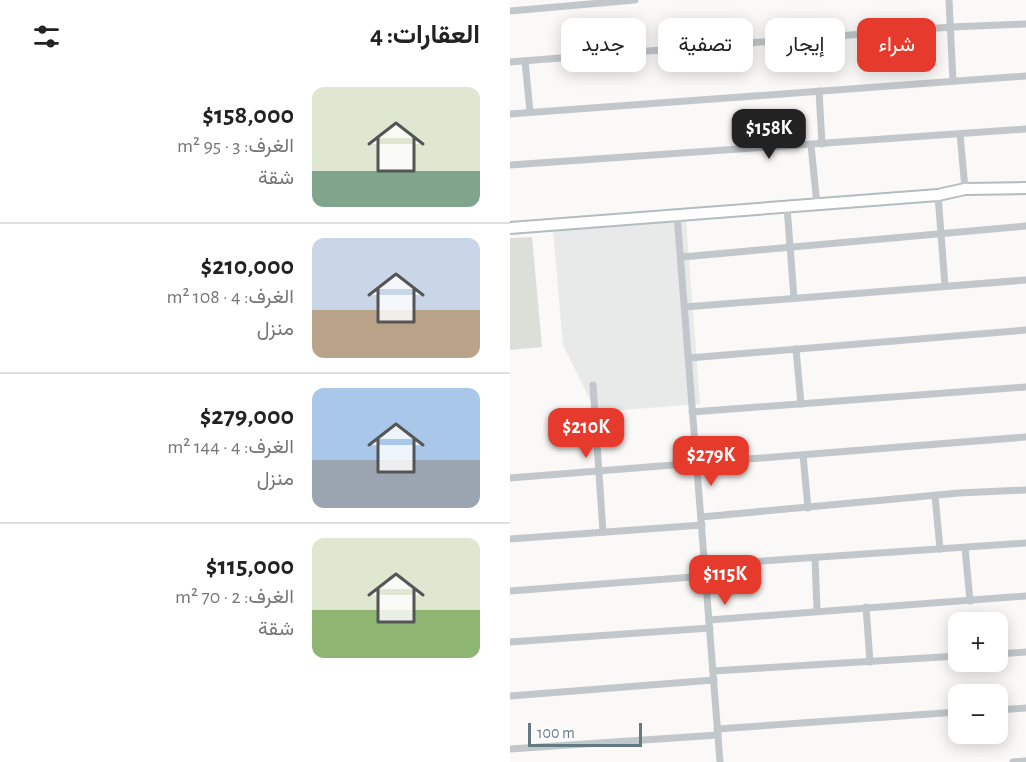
<!DOCTYPE html>
<html lang="ar">
<head>
<meta charset="utf-8">
<style>
  :root { --surface:#fff; --page:#f6f6f6; --text:#222; --muted:#767676; --line:#e0e0e0; --accent:#e53a2c }
  body { margin:0; font-family:"Alegreya Sans",Vazirmatn,sans-serif; background:var(--page); color:var(--text); direction:rtl; height:100vh; display:flex; flex-direction:column; font-size:22px; white-space:nowrap }
  * { box-sizing:border-box; margin:0 }
  p { font-size:20px; color:var(--muted) }
  .icon { flex:none; width:33px; height:33px; fill:none; stroke:currentColor; stroke-width:2; stroke-linecap:round; stroke-linejoin:round }
  .map { position:relative; flex:1; overflow:hidden; direction:ltr }
  .details { display:flex; flex-direction:column; background:var(--surface); width:510px }
  .details>* { flex:none }
  .guide { position:absolute; left:18px; top:18px; width:408px; height:54px; direction:rtl; display:flex; gap:12px }
  .buttons { position:absolute; left:438px; top:612px; display:grid; gap:12px }
  .buttons a { display:grid; place-items:center; width:60px; height:60px; border-radius:12px; background:var(--surface); box-shadow:0 3px 15px #0003; font-size:30px }
  .scale { position:absolute; left:18px; bottom:15px; width:114px; box-sizing:border-box; padding-left:6px; border:3px solid #647a83; border-top:0; font-size:16px; line-height:21px; white-space:nowrap; color:#647a83; -webkit-text-stroke:4px #fff; paint-order:stroke }
  .price { position:absolute; translate:-50% -51px; padding:0 14px; border-radius:12px; background:var(--accent); color:#fff; font-size:20px; line-height:39px; filter:drop-shadow(0 2px 3px #0008) }
  .price::after { content:''; position:absolute; left:50%; top:36px; width:18px; height:14px; margin-left:-9px; background:inherit; clip-path:polygon(0 0,100% 0,50% 100%) }
  .price.current { background:#222; color:#fff }
  ul { padding:0; list-style:none }
  li { display:flex; align-items:center; gap:18px; height:150px; padding:0 30px }
  li+li { border-top:2px solid var(--line) }
  li span { display:grid; place-items:center; flex:none; width:168px; height:120px; border-radius:12px; color:#555 }
  li>.icon { margin-inline-start:auto }
  span .icon { width:72px; height:72px; fill:#fffc; stroke-width:1 }
  li b { font-size:26px }
  h2 { display:flex; justify-content:space-between; align-items:center; height:72px; padding:0 30px; font-size:26px }
  .chip { padding:0 21px; border-radius:12px; background:var(--surface); box-shadow:0 3px 15px #0003; font-size:21px; line-height:54px }
  .chip.current { background:var(--accent); color:#fff }
  main { display:flex; flex:1; min-height:0 }
  .map>svg:first-child { display:block }
  .built { fill:#e8e9e9 }
  .green { fill:#dbdfd7 }
  .lines { fill:none; stroke-linecap:round; stroke-linejoin:round }
  .secondary-casing { stroke:#b3bcbf; stroke-width:14 }
  .street { stroke:#c1c7ca; stroke-width:7 }
  .secondary { stroke:#fff; stroke-width:10 }
</style>
</head>
<body>
<main>
<div class="map">
<svg width="516" height="762" viewBox="0 0 516 762">
  <rect width="100%" height="100%" fill="#faf9f8"/>
  <polygon class="built" points="176,219 190,404 86,412 53,345 43,230"/>
  <polygon class="green" points="22,237 32,347 0,350 0,238"/>
  <g class="lines">
    <g class="secondary-casing">
      <polyline id="secondary" points="0,228 428,195 455,189 516,188"/>
    </g>
    <g class="street">
      <polyline points="439,0 443,81"/>
      <polyline points="0,11 125,0"/>
      <polyline points="15,61 20,112"/>
      <polyline points="0,62 441,27 516,24"/>
      <polyline points="309,91 312,144"/>
      <polyline points="0,114 516,76"/>
      <polyline points="450,134 455,189"/>
      <polyline points="301,145 307,205"/>
      <polyline points="0,165 516,129"/>
      <polyline points="428,195 435,286"/>
      <polyline points="277,207 284,298"/>
      <polyline points="167,215 210,762"/>
      <polyline points="172,257 516,226"/>
      <polyline points="175,307 516,280"/>
      <polyline points="286,349 291,404"/>
      <polyline points="179,358 516,330"/>
      <polyline points="83,385 93,532"/>
      <polyline points="182,412 516,387"/>
      <polyline points="293,455 298,508"/>
      <polyline points="0,478 516,437"/>
      <polyline points="425,496 430,549"/>
      <polyline points="191,517 449,493 516,490"/>
      <polyline points="0,539 192,525"/>
      <polyline points="455,548 460,601"/>
      <polyline points="305,558 307,610"/>
      <polyline points="195,565 516,543"/>
      <polyline points="0,591 196,576"/>
      <polyline points="356,607 360,662"/>
      <polyline points="199,620 516,596"/>
      <polyline points="0,642 200,628"/>
      <polyline points="488,654 516,652"/>
      <polyline points="203,671 448,656"/>
      <polyline points="0,696 204,680"/>
      <polyline points="488,710 516,708"/>
      <polyline points="207,729 448,712"/>
      <polyline points="0,749 208,735"/>
      <polyline points="503,762 516,761"/>
    </g>
    <use href="#secondary" class="secondary"/>
  </g>
</svg>
<div class="buttons">
<a>+</a>
<a>−</a>
</div>
<div class="scale">100 m</div>
<b class="price current" style="left:259px;top:160px">$158K</b>
<b class="price" style="left:76px;top:459px">$210K</b>
<b class="price" style="left:201px;top:487px">$279K</b>
<b class="price" style="left:215px;top:606px">$115K</b>
<div class="guide">
<a class="chip current">شراء</a>
<a class="chip">إيجار</a>
<a class="chip">تصفية</a>
<a class="chip">جديد</a>
</div>
</div>
<section class="details">
<h2>العقارات: 4<svg class="icon" aria-label="filters" viewBox="0 0 24 24"><path d="M4 7h16M4 17h16"/><circle cx="9" cy="7" r="2"/><circle cx="15" cy="17" r="2"/></svg></h2>
<ul>
<li><span style="background:linear-gradient(#dfe7d0 70%,#7fa58c 0)"><svg class="icon" aria-label="home" viewBox="0 0 24 24"><path d="M3 11l9-7 9 7M6 9v11h12V9"/></svg></span><div><b>$158,000</b><p>الغرف: 3 · 95 m²</p><p>شقة</p></div></li>
<li><span style="background:linear-gradient(#c9d6e8 60%,#b9a48a 0)"><svg class="icon" aria-label="home" viewBox="0 0 24 24"><path d="M3 11l9-7 9 7M6 9v11h12V9"/></svg></span><div><b>$210,000</b><p>الغرف: 4 · 108 m²</p><p>منزل</p></div></li>
<li><span style="background:linear-gradient(#a9c7e8 60%,#9aa5b1 0)"><svg class="icon" aria-label="home" viewBox="0 0 24 24"><path d="M3 11l9-7 9 7M6 9v11h12V9"/></svg></span><div><b>$279,000</b><p>الغرف: 4 · 144 m²</p><p>منزل</p></div></li>
<li><span style="background:linear-gradient(#dfe7d0 60%,#8fb573 0)"><svg class="icon" aria-label="home" viewBox="0 0 24 24"><path d="M3 11l9-7 9 7M6 9v11h12V9"/></svg></span><div><b>$115,000</b><p>الغرف: 2 · 70 m²</p><p>شقة</p></div></li>
</ul>
</section>
</main>
</body>
</html>
